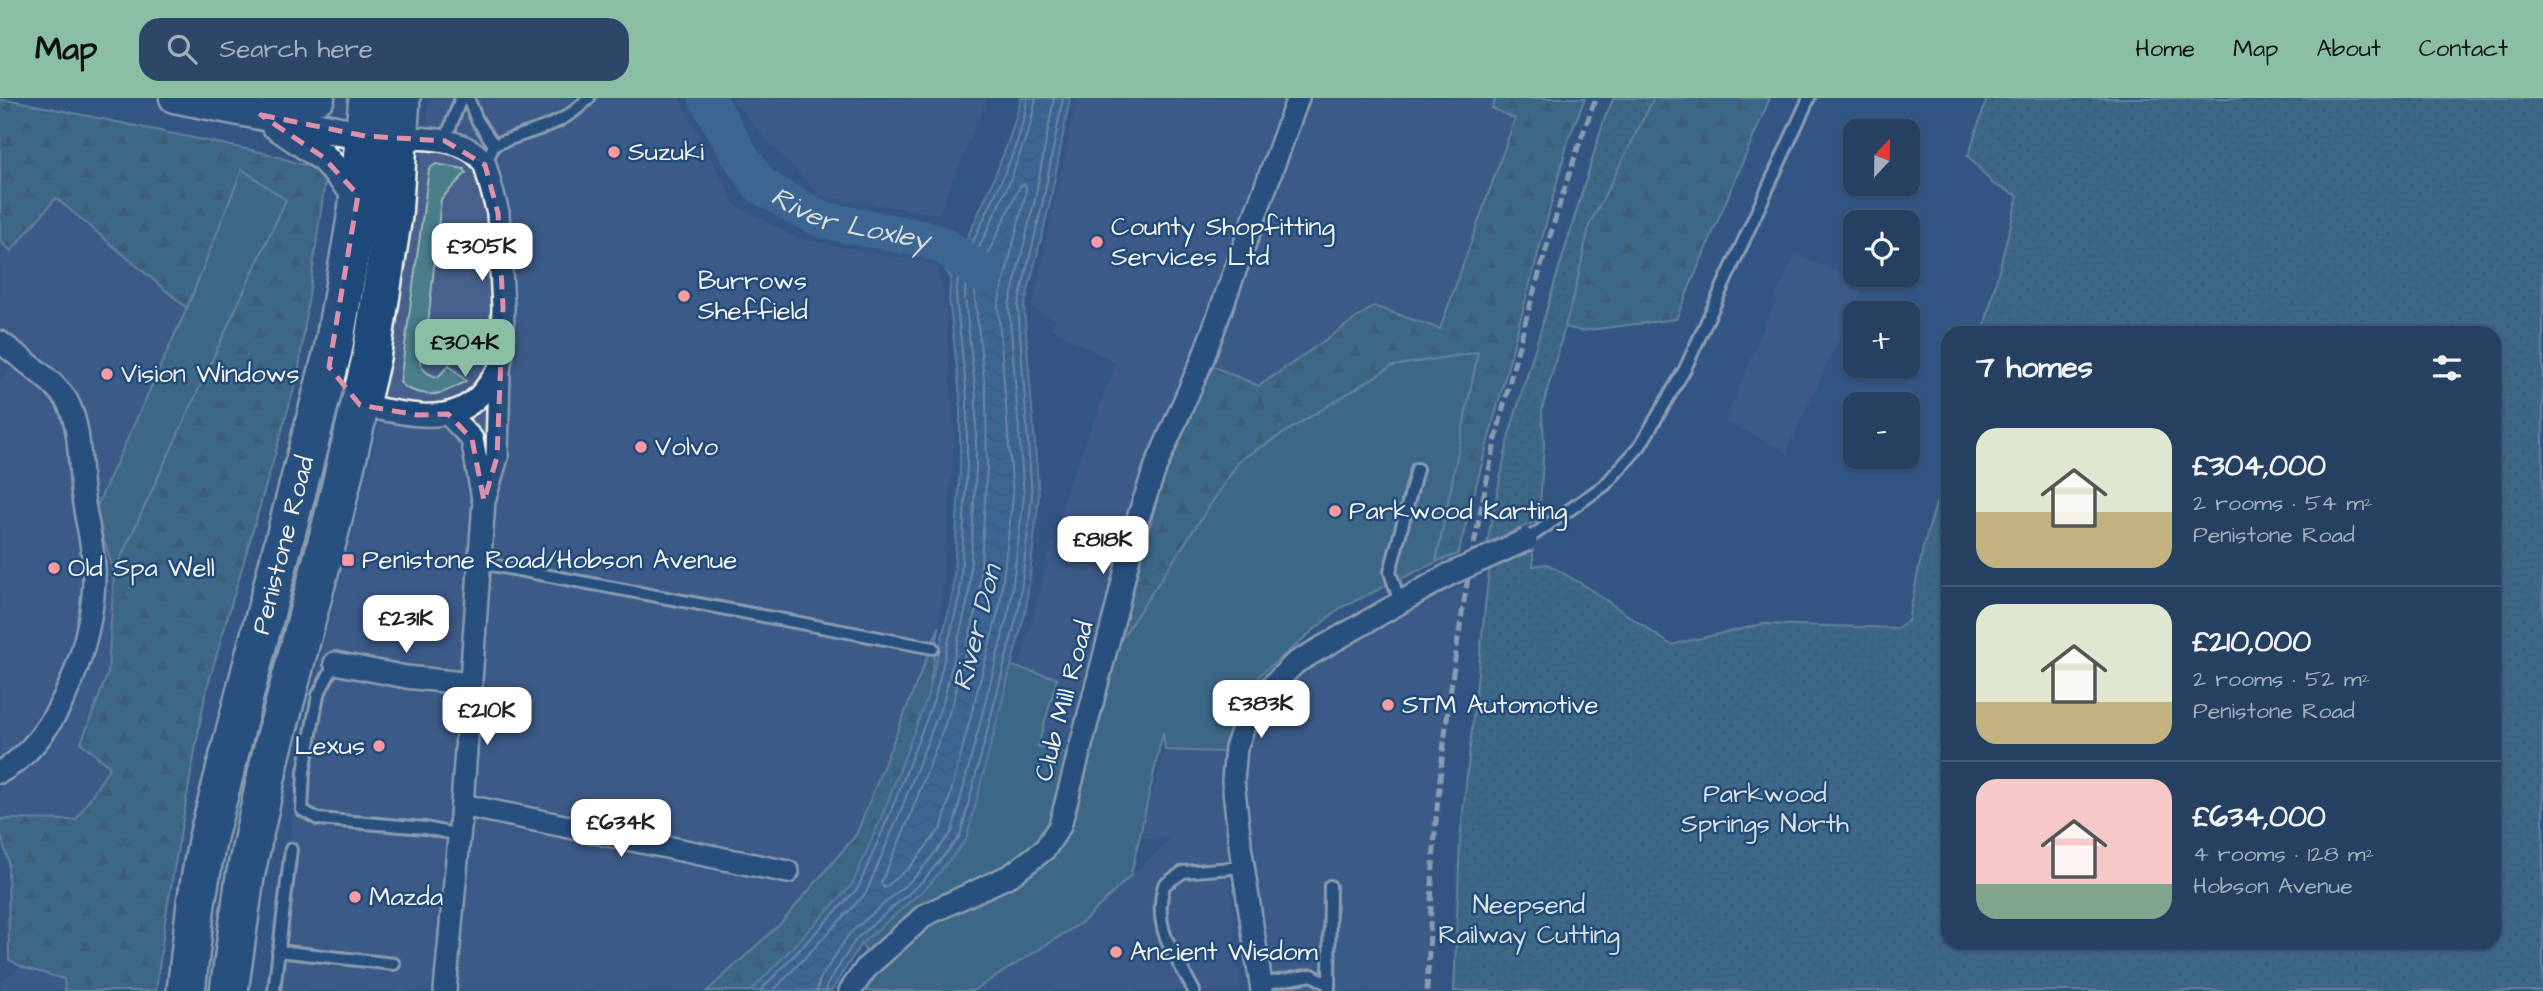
<!DOCTYPE html>
<html lang="en">
<head>
<meta charset="utf-8">
<style>
  :root { --surface:#264062; --page:#2e4768; --text:#f1f3f6; --muted:#a4afbe; --line:#425977; --accent:#8abfa5 }
  body { margin:0; font-family:"Architects Daughter",sans-serif; background:var(--page); color:var(--text); height:100vh; display:flex; flex-direction:column; font-size:26px; white-space:nowrap }
  * { box-sizing:border-box; margin:0 }
  p { font-size:23px; color:var(--muted) }
  .icon { flex:none; width:38px; height:38px; fill:none; stroke:currentColor; stroke-width:2; stroke-linecap:round; stroke-linejoin:round }
  .map { position:relative; flex:1; overflow:hidden }
  .drawer { position:absolute; left:1941px; top:228px; width:560px; height:623px; display:flex; flex-direction:column; background:var(--surface); border-radius:21px; box-shadow:0 2px 5px #0004,0 0 0 2px var(--line) }
  .drawer>* { flex:none }
  .needle { width:46px; rotate:22deg }
  .tools { position:absolute; left:1843px; top:21px; display:grid; gap:14px }
  .tools a { display:grid; place-items:center; width:77px; height:77px; border-radius:14px; background:var(--surface); box-shadow:0 2px 5px #0004,0 0 0 2px var(--line); font-size:35px }
  .price { position:absolute; translate:-50% -60px; padding:0 16px; border-radius:14px; background:#fff; color:#222; font-size:23px; line-height:46px; filter:drop-shadow(0 2px 4px #0008) }
  .price::after { content:''; position:absolute; left:50%; top:42px; width:21px; height:16px; margin-left:-10px; background:inherit; clip-path:polygon(0 0,100% 0,50% 100%) }
  .price.current { background:var(--accent); color:#111 }
  ul { padding:0; list-style:none }
  li { display:flex; align-items:center; gap:21px; height:175px; padding:0 35px }
  li+li { border-top:2px solid var(--line) }
  li span { display:grid; place-items:center; flex:none; width:196px; height:140px; border-radius:21px; color:#555 }
  li>.icon { margin-inline-start:auto }
  span .icon { width:84px; height:84px; fill:#fffc; stroke-width:1 }
  li b { font-size:30px }
  h2 { display:flex; justify-content:space-between; align-items:center; height:84px; padding:0 35px; font-size:30px }
  header { display:flex; align-items:center; gap:42px; box-sizing:border-box; height:98px; padding:0 35px; background:var(--accent); color:#111 }
  header strong { font-size:33px }
  nav { display:flex; gap:38px; margin-inline-start:auto; font-size:24px }
  .search { width:490px; height:63px; background:var(--page); display:flex; align-items:center; gap:18px; box-sizing:border-box; padding:0 24px; border-radius:21px; color:var(--muted); font-size:26px }
  .map>svg:first-child { display:block }
  .built { fill:#46608c }
  .grass { fill:#4a7d8a; stroke:#9fb7b9; stroke-width:2 }
  .forest { fill:url(#forest-firs); stroke:#9fb7b9; stroke-width:2 }
  .park { fill:url(#park-dots); stroke:#9fb7b9; stroke-width:2 }
  .water { fill:url(#water-waves); stroke:#8da9c0; stroke-width:2 }
  .lines { fill:none; stroke-linecap:round; stroke-linejoin:round }
  .shore { stroke:#afc1cd; stroke-width:2 }
  .river { stroke:#4879a5; stroke-width:37 }
  .lane-casing { stroke:#f4f1e8; stroke-width:16 }
  .street-casing { stroke:#f4f1e8; stroke-width:26 }
  .secondary-casing { stroke:#f4f1e8; stroke-width:33 }
  .highway-casing { stroke:#f4f1e8; stroke-width:42 }
  .lane { stroke:#1f4a7a; stroke-width:10 }
  .street { stroke:#1f4a7a; stroke-width:21 }
  .secondary { stroke:#1f4a7a; stroke-width:28 }
  .highway { stroke:#1f4a7a; stroke-width:37 }
  .rail { stroke:#f4f1e8; stroke-width:5; stroke-dasharray:10 5; stroke-linecap:butt }
  .street-bridge-casing { stroke:#f4f1e8; stroke-width:26; stroke-linecap:butt }
  .street-bridge { stroke:#1f4a7a; stroke-width:21 }
  .marked { fill:none; stroke:#de8fa9; stroke-width:5; stroke-dasharray:14 9; stroke-linejoin:round }
  .poi-dot { fill:#ff9aa2; stroke:#1f4a7a; stroke-width:2.5 }
  .labels { text-anchor:middle; dominant-baseline:central; stroke-width:5; stroke-linejoin:round; paint-order:stroke }
  .poi-label { font-size:26px; fill:#f4f1e8; stroke:#1f4a7a; text-anchor:start }
  .street-label { font-size:26px; fill:#f4f1e8; stroke:#1f4a7a }
  .park-label { font-size:26px; fill:#dae0da; stroke:#1f4a7a }
  .water-label { font-size:28px; font-style:italic; fill:#dadfde; stroke:#1f4a7a }
</style>
</head>
<body>
<header>
<strong>Map</strong>
<div class="search"><svg class="icon" aria-label="search" viewBox="0 0 24 24"><circle cx="10" cy="10" r="6"/><path d="M15 15l6 6"/></svg>Search here</div>
<nav><a>Home</a><a>Map</a><a>About</a><a>Contact</a></nav>
</header>
<div class="map">
<svg width="2543" height="893" viewBox="0 0 2543 893">
  <defs>
    <pattern id="forest-firs" width="22" height="20" patternUnits="userSpaceOnUse" patternTransform="scale(1.75)"><rect width="22" height="20" fill="#4a7d8a"/><path d="M5 1l3.5 6h-7zM16 11l3.5 6h-7z" fill="#4a656b"/></pattern>
    <pattern id="park-dots" width="8" height="8" patternUnits="userSpaceOnUse" patternTransform="scale(1.75)"><rect width="8" height="8" fill="#4a7d8a"/><path d="M2 2h.1M6 6h.1" fill="none" stroke="#4a656b" stroke-width="1.8" stroke-linecap="round"/></pattern>
    <pattern id="water-waves" width="16" height="10" patternUnits="userSpaceOnUse" patternTransform="scale(1.75)"><rect width="16" height="10" fill="#4879a5"/><path d="M0 5q4-4 8 0t8 0" fill="none" stroke="#48637a"/></pattern>
  </defs>
  <rect width="100%" height="100%" fill="#335583"/>
  <filter id="ink" filterUnits="userSpaceOnUse"><feTurbulence type="fractalNoise" baseFrequency=".0143" numOctaves="2"/><feDisplacementMap in="SourceGraphic" scale="14" xChannelSelector="R" yChannelSelector="G"/><feConvolveMatrix kernelMatrix="1 2 1 2 8 2 1 2 1" color-interpolation-filters="sRGB"/></filter>
  <g filter="url(#ink)">
    <g class="built">
      <polygon points="430,0 679,0 736,107 799,141 937,167 946,210 954,345 939,529 856,737 781,825 707,893 269,893 309,604 381,322"/>
      <polygon points="731,0 988,0 938,116 823,99 771,47"/>
      <polygon points="1077,0 1496,0 1492,11 1516,20 1440,231 1374,208 1259,288 1210,267 1166,368 1088,663 1038,648 1057,581 1020,568 1064,400 1116,265 1050,230 1055,222 1032,209"/>
      <polygon points="56,100 187,210 95,412 99,435 114,475 108,575 81,645 110,669 76,722 0,721 0,280 8,274 26,255 0,233 0,143 12,153"/>
      <polygon points="1794,157 1866,184 1786,354 1725,323"/>
      <polygon points="1465,487 1434,756 1429,893 1273,893 1269,872 1227,747 1238,871 1242,893 973,893 1084,823 1170,741 1139,739 1165,652 1224,654 1279,590 1342,546"/>
      <polygon points="22,869 65,881 65,893 0,893 1,883"/>
    </g>
    <g class="grass">
      <path d="M436,66L464,71L466,75L441,101L426,246L421,249C417,264 422,276 438,279L449,267L466,283C449,293 434,301 414,293C407,290 404,290 400,284L429,71Z"/>
      <polygon points="242,71 286,102 114,475 95,412 187,210"/>
      <polygon points="1479,254 1436,464 1340,510 1260,577 1224,654 1165,652 1163,634 1131,777 1084,823 973,893 865,893 879,872 861,846 928,788 966,742 1011,568 1057,580 1038,648 1088,662 1119,544 1240,362 1392,268"/>
    </g>
    <g class="forest">
      <polygon points="1496,0 1585,0 1569,39 1458,456 1436,464 1478,254 1392,268 1240,362 1119,544 1166,368 1210,267 1259,288 1374,208 1440,231 1515,21 1492,10"/>
      <polygon points="1614,0 1770,0 1676,221 1581,233 1543,223 1605,19"/>
      <polygon points="0,2 16,3 265,55 314,70 325,83 298,277 205,597 166,816 156,893 65,893 64,881 22,869 9,862 8,763 0,734 0,721 76,722 110,669 81,645 108,575 114,475 286,102 242,71 187,210 56,100 11,153 0,143"/>
      <polygon points="939,529 928,598 885,711 852,787 751,893 707,893 781,825 856,737"/>
    </g>
    <g class="park">
      <polygon points="1614,0 1654,0 1589,128 1576,189 1542,312 1544,346 1539,422 1487,445 1509,337 1605,19"/>
      <polygon points="1987,0 2543,0 2543,893 1454,893 1460,742 1489,472 1533,452 1533,468 1547,466 1587,489 1671,547 1763,526 1897,530 1908,523 1923,450 1948,366 1948,844 2494,844 2494,234 1983,234 2018,98 1993,86 1968,58"/>
    </g>
    <path class="water" d="M1021,0H1070L1050,105L1024,209L1039,398L1026,511L966,742L928,788L861,846L831,893H751L852,787L885,711L928,597L953,495L960,368V299L949,199L951,180L942,165L949,141L964,147C986,99 1009,51 1021,0Z"/>
    <g class="lines">
      <g class="shore">
        <polygon points="1024,86 1026,89 1025,99 998,207 1013,398 1000,506 942,729 909,770 884,790 881,785 909,721 953,605 979,500 987,368 986,299 975,200 976,171 987,158 1020,88"/>
        <path d="M760,893L858,790L891,713L935,599L960,496L967,368V299L956,199L958,180L950,162L953,152L965,153L971,148C989,108 1024,44 1027,0"/>
        <polyline points="773,893 866,795 899,717 944,601 969,497 976,368 976,298 965,200 966,178 961,165 977,154 1010,83 1031,25 1036,0"/>
        <polyline points="817,893 819,883 849,836 917,777 952,734 1010,508 1024,398 1009,208 1035,101 1054,0"/>
        <polyline points="826,893 827,887 856,841 923,783 960,738 1019,510 1032,398 1018,208 1043,103 1063,0"/>
      </g>
      <path class="river" id="s1" d="M707,0L739,56L761,88L799,110L824,122L928,142L946,149L985,178"/>
      <g class="lane-casing">
        <g id="lane">
          <polyline points="468,0 477,22 494,47"/>
          <polyline points="445,43 461,0"/>
          <path d="M485,67L494,47C532,31 559,31 589,0"/>
          <polyline points="1526,442 1605,387 1640,348 1685,271 1809,0"/>
          <polyline points="481,465 933,550"/>
          <polyline points="1400,505 1390,474 1417,371"/>
          <polyline points="335,565 318,597 304,674 302,712 318,721 425,730 459,737"/>
          <polyline points="278,853 394,866"/>
          <polyline points="1261,886 1312,877 1329,887 1329,890"/>
          <polyline points="1329,887 1330,788"/>
          <polyline points="274,893 291,751"/>
          <path d="M1194,893C1174,854 1152,832 1164,787L1183,774L1243,769"/>
        </g>
      </g>
      <g class="street-casing">
        <g id="street">
          <path d="M400,40C427,40 469,40 485,67L498,115L503,209L502,254L499,272L497,359L484,403L462,707L445,893"/>
          <path d="M0,244C18,258 57,285 67,303C81,328 79,365 82,392C85,418 93,445 94,471C96,537 61,642 0,674"/>
          <path d="M360,307C398,314 449,330 479,298C487,290 492,280 499,272"/>
          <polyline points="448,316 472,341 483,401"/>
          <polyline points="335,565 406,579 471,586"/>
          <polyline points="462,707 788,774"/>
          <polyline points="850,893 867,869 925,817 1011,777 1045,751 1060,728 1117,509 1138,420 1156,368 1202,263 1298,0"/>
          <polyline points="1262,893 1241,754 1233,683 1236,650 1245,625 1257,603 1295,565 1448,477"/>
        </g>
      </g>
      <g class="secondary-casing">
        <g id="secondary">
          <polyline points="174,0 365,38"/>
          <polyline points="271,15 320,0"/>
          <polyline points="275,26 323,59 358,97"/>
        </g>
      </g>
      <g class="highway-casing">
        <g id="highway">
          <path id="s2" d="M186,893L196,805L207,743L333,253L357,115L368,0"/>
          <polyline points="229,893 245,779 271,657 332,425 371,260 393,118 401,0"/>
        </g>
      </g>
      <use href="#lane" class="lane"/>
      <use href="#street" class="street"/>
      <use href="#secondary" class="secondary"/>
      <use href="#highway" class="highway"/>
      <path class="rail" d="M1427,893C1431,822 1432,751 1440,681C1458,510 1490,342 1539,176C1556,117 1574,57 1596,0"/>
      <g class="street-bridge-casing">
        <polyline id="street-bridge" points="1448,477 1526,442"/>
      </g>
      <use href="#street-bridge" class="street-bridge"/>
    </g>
  </g>
  <path d="M0 0H2543V893H0ZM261,17L365,38L445,43L485,67L498,115L503,209L497,359L484,403L472,341L448,316L417,317L360,307L329,269L358,97L323,59Z" fill="#335583" fill-opacity=".55" fill-rule="evenodd"/>
  <path class="marked" d="M261,17L365,38L445,43L485,67L498,115L503,209L497,359L484,403L472,341L448,316L417,317L360,307L329,269L358,97L323,59Z"/>
  <g class="poi-dot">
    <circle cx="614" cy="54" r="7"/>
    <circle cx="1097" cy="144" r="7"/>
    <circle cx="684" cy="198" r="7"/>
    <circle cx="107" cy="276" r="7"/>
    <circle cx="641" cy="349" r="7"/>
    <circle cx="1335" cy="413" r="7"/>
    <rect x="341" y="455" width="14" height="14" rx="3.5"/>
    <circle cx="54" cy="470" r="7"/>
    <circle cx="1388" cy="607" r="7"/>
    <circle cx="379" cy="648" r="7"/>
    <circle cx="355" cy="799" r="7"/>
    <circle cx="1116" cy="854" r="7"/>
  </g>
  <g class="labels">
    <g class="poi-label">
      <text x="628" y="54">Suzuki</text>
      <text x="1111" y="129">County Shopfitting<tspan x="1111" dy="30">Services Ltd</tspan></text>
      <text x="698" y="183">Burrows<tspan x="698" dy="30">Sheffield</tspan></text>
      <text x="121" y="276">Vision Windows</text>
      <text x="655" y="349">Volvo</text>
      <text x="1349" y="413">Parkwood Karting</text>
      <text x="362" y="462">Penistone Road/Hobson Avenue</text>
      <text x="68" y="470">Old Spa Well</text>
      <text x="1402" y="607">STM Automotive</text>
      <text x="365" y="648" text-anchor="end">Lexus</text>
      <text x="369" y="799">Mazda</text>
      <text x="1130" y="854">Ancient Wisdom</text>
    </g>
    <g class="street-label">
      <text stroke="none"><textPath href="#s2" startOffset="457">Penistone Road</textPath></text>
      <text transform="translate(1064 603) rotate(-75)">Club Mill Road</text>
    </g>
    <g class="park-label">
      <text x="1765" y="696">Parkwood<tspan x="1765" dy="30">Springs North</tspan></text>
      <text x="1529" y="807">Neepsend<tspan x="1529" dy="30">Railway Cutting</tspan></text>
    </g>
    <g class="water-label">
      <text stroke="none"><textPath href="#s1" startOffset="200">River Loxley</textPath></text>
      <text transform="translate(977 530) rotate(-76)">River Don</text>
    </g>
  </g>
</svg>
<div class="tools">
<a><svg class="needle" viewBox="-14 -14 28 28"><path d="M0-13l5 13h-10z" fill="#e53935"/><path d="M0 13l5-13h-10z" fill="#a4afbe"/></svg></a>
<a><svg class="icon" aria-label="locate" viewBox="0 0 24 24"><circle cx="12" cy="12" r="6"/><path d="M12 2v4M12 18v4M2 12h4M18 12h4"/></svg></a>
<a>+</a>
<a>−</a>
</div>
<b class="price" style="left:482px;top:185px">£305K</b>
<b class="price current" style="left:465px;top:281px">£304K</b>
<b class="price" style="left:1103px;top:478px">£818K</b>
<b class="price" style="left:406px;top:557px">£231K</b>
<b class="price" style="left:1261px;top:642px">£383K</b>
<b class="price" style="left:487px;top:649px">£210K</b>
<b class="price" style="left:621px;top:761px">£634K</b>
<section class="drawer">
<h2>7 homes<svg class="icon" aria-label="filters" viewBox="0 0 24 24"><path d="M4 7h16M4 17h16"/><circle cx="9" cy="7" r="2"/><circle cx="15" cy="17" r="2"/></svg></h2>
<ul>
<li><span style="background:linear-gradient(#dfe7d0 60%,#c2b280 0)"><svg class="icon" aria-label="home" viewBox="0 0 24 24"><path d="M3 11l9-7 9 7M6 9v11h12V9"/></svg></span><div><b>£304,000</b><p>2 rooms · 54 m²</p><p>Penistone Road</p></div></li>
<li><span style="background:linear-gradient(#dfe7d0 70%,#c2b280 0)"><svg class="icon" aria-label="home" viewBox="0 0 24 24"><path d="M3 11l9-7 9 7M6 9v11h12V9"/></svg></span><div><b>£210,000</b><p>2 rooms · 52 m²</p><p>Penistone Road</p></div></li>
<li><span style="background:linear-gradient(#f6c9c9 75%,#7fa58c 0)"><svg class="icon" aria-label="home" viewBox="0 0 24 24"><path d="M3 11l9-7 9 7M6 9v11h12V9"/></svg></span><div><b>£634,000</b><p>4 rooms · 128 m²</p><p>Hobson Avenue</p></div></li>
</ul>
</section>
</div>
</body>
</html>
